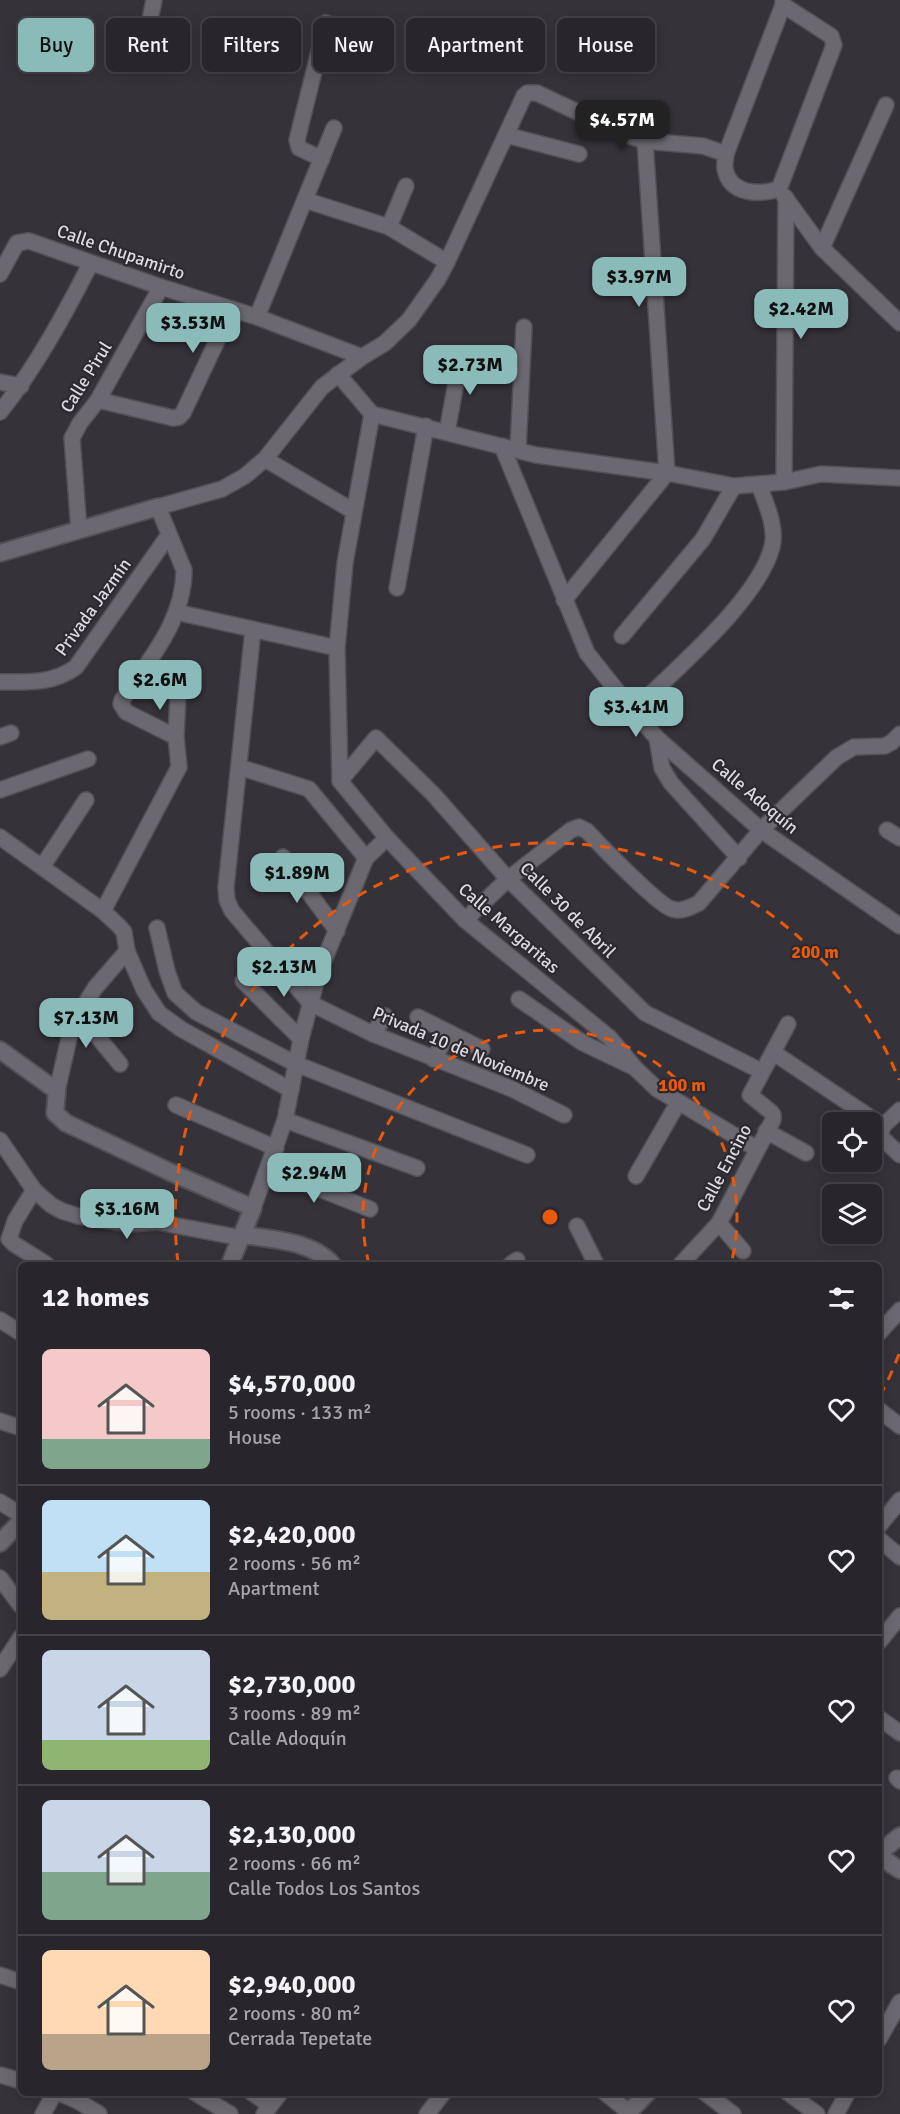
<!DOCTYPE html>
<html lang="en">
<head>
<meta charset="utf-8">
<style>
  :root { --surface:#28262c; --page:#343238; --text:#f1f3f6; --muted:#a5a5a9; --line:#444348; --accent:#8bbbb9 }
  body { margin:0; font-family:Signika,sans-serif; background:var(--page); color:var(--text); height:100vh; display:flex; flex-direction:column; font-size:22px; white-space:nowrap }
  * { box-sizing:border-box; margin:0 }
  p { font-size:20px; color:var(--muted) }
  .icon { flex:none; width:33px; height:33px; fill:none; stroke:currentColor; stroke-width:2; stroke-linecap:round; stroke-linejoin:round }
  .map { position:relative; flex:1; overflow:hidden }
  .sheet { position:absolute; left:18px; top:1262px; width:864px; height:834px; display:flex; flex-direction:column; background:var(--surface); border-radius:9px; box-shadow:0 3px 15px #0003,0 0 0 2px var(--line) }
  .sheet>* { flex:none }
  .hud { position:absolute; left:18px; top:18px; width:864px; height:54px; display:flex; gap:12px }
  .fabs { position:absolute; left:822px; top:1112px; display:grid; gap:12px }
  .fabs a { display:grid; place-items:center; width:60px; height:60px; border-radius:9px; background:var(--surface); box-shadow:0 3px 15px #0003,0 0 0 2px var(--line); font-size:30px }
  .price { position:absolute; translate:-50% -51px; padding:0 14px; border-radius:12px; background:var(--accent); color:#111; font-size:20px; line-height:39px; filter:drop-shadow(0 2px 3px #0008) }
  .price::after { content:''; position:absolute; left:50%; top:36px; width:18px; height:14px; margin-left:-9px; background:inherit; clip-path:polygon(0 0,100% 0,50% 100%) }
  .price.selected { background:#222; color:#fff }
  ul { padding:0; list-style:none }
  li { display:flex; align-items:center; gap:18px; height:150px; padding:0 24px }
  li+li { border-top:2px solid var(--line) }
  li span { display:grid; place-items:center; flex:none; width:168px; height:120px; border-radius:9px; color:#555 }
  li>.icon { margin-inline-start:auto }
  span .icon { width:72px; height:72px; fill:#fffc; stroke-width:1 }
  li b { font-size:26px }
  h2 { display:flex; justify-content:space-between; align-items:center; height:72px; padding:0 24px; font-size:26px }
  .pill { padding:0 21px; border-radius:9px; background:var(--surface); box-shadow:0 3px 15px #0003,0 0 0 2px var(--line); font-size:21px; line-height:54px }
  .pill.selected { background:var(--accent); color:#111 }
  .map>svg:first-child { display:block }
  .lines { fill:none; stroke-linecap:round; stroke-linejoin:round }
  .minor-casing { stroke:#525056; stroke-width:18 }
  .tertiary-casing { stroke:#525056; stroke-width:20 }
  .secondary-casing { stroke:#525056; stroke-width:20 }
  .minor { stroke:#6b6871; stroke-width:15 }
  .tertiary { stroke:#6b6871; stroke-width:16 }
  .secondary { stroke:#6b6871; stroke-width:16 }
  .ring { fill:none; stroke:#e8590c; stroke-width:3; stroke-dasharray:10 8 }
  .labels { text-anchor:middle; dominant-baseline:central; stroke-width:4.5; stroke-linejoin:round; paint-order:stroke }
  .street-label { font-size:18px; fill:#dcdadf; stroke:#2c2930 }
  .centre { fill:#e8590c; stroke:#2c2930; stroke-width:3 }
  .ring-label { font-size:18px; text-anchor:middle; font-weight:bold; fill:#e8590c; stroke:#2c2930; stroke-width:4.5; stroke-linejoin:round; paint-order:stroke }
</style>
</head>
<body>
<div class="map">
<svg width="900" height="2114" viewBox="0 0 900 2114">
  <rect width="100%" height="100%" fill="#36323a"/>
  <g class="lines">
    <g class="minor-casing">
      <g id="minor">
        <polyline points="146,39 154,0"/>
        <polyline points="506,135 579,154"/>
        <polyline points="322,159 299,148 297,140 326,23"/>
        <path d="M779,189C759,195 730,195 725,169C724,164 726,158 726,154L783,5V0"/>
        <polyline points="779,189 834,45 831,36 783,5"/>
        <polyline points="784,196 822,248 900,323"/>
        <polyline points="305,200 389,227 447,262"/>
        <polyline points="389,227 406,186"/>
        <polyline points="822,248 886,105"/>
        <polyline points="0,274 17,243 29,241 161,287 257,317 362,357"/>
        <polyline points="257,317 334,128"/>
        <polyline points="338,374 372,414 536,455 667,473 734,486 784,482 821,474 900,478"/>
        <polyline points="0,382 21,386"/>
        <polyline points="98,400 173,418 179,417 183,413 232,309"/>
        <path d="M0,412C37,366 64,315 91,263"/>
        <polyline points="447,432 461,355"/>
        <polyline points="502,446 587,653 633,711 657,738 761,830 900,926"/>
        <polyline points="518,449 524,327"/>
        <polyline points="265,459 353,511"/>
        <polyline points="784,482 786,198"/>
        <polyline points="79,530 72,438 80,423 98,400 161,287"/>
        <polyline points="397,588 426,426"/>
        <polyline points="564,600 667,473 645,141"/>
        <polyline points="176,612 337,648"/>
        <polyline points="253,630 226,887 227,900 232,911 310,1003 373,1034 512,1089 564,1115"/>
        <polyline points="622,636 703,539 734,486"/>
        <path d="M0,682C28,682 53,684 76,667L168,536"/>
        <path d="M633,711C673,671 758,601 772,547C777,527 766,504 759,485"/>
        <polyline points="0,737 11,733"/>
        <path d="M176,737L126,712L121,704L122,700C149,660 184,621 184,570L158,507L222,489L245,476L265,459L322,387L362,357L385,343L409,320L438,279L447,262L524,96L527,93H537L624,134L645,141L703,146L726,154"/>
        <polyline points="657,738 662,768 671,783 739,858"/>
        <polyline points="239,767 309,789 366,858"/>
        <polyline points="340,781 376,738 434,795 508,879 645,1013 761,1071"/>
        <polyline points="340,781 387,838 465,920 610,1038 636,1069 657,1089 757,1149"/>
        <polyline points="340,781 337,648 345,563 372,414"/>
        <polyline points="0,790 88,759"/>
        <polyline points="887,830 900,838"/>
        <polyline points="0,837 103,911 119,926 124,932 127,951 144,990 159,1013 181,1029 291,1090"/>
        <polyline points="283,857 337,931"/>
        <polyline points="42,867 86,800"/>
        <polyline points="103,911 179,767 176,737 179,674"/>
        <path d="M465,920L508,879L571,830L579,827L587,831C600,845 659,906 672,909C683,912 690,907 699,903L761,830L837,757L854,747L885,746L892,742L900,734"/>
        <polyline points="157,928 167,971 175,993 196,1012 296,1064 527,1155"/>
        <polyline points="243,981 301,1039"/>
        <polyline points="519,999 583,1043 631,1066"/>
        <polyline points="78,1013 120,1064"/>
        <polyline points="418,1017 482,1049"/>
        <polyline points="373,1034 385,1016"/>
        <polyline points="774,1053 883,1126"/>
        <polyline points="433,1059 449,1034"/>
        <polyline points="57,1091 72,1025 95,988 127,951"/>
        <polyline points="176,1105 276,1148"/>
        <polyline points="285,1120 417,1168"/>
        <polyline points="766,1131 806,1153"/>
        <polyline points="880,1136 900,1155"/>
        <polyline points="0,1140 34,1190 51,1205 62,1211 78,1216 130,1224 157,1222 242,1238"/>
        <polyline points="872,1147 880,1136 883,1126 900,1110"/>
        <polyline points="269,1169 370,1209"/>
        <polyline points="636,1176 678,1103"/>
        <polyline points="34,1190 15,1221 9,1239 14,1244 46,1264"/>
        <polyline points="253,1208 285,1120 301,1039 318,975 366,858 387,838"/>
        <polyline points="719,1223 743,1251"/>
        <polyline points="577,1226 596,1264"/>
        <polyline points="511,1264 517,1260"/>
        <polyline points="681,1264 719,1223 773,1120 773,1115 771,1112 750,1095 788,1024"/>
        <polyline points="0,1320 21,1333"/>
        <polyline points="879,1333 900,1310"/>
        <polyline points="879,1410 900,1426"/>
        <polyline points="0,1421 21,1428"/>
        <polyline points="0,1502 21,1515"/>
        <polyline points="879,1526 900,1500"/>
        <polyline points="879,1539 900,1557"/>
        <polyline points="0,1578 21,1606"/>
        <polyline points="879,1642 900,1616"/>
        <polyline points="0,1669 21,1637"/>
        <polyline points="879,1718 900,1733"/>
        <polyline points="897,1778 900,1781"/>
        <polyline points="0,1975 21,1982"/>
        <polyline points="879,2039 900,2002"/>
        <polyline points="0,2075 21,2081"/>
        <polyline points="57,2092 78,2101 99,2114"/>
        <polyline points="194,2092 230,2114"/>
        <polyline points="251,2092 270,2105"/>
        <polyline points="604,2092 629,2112"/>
        <polyline points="704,2092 733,2114"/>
        <polyline points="787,2092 817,2114"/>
        <polyline points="43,2114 55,2092"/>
        <polyline points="264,2114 281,2092"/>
        <polyline points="427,2114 444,2092"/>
        <polyline points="836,2114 848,2092"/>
      </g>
    </g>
    <g class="tertiary-casing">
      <g id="tertiary">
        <polyline points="0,553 158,507"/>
        <polyline points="0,1050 57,1091 55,1113 66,1123 170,1172 253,1208 230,1264"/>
        <path d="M243,1235C272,1239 311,1241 332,1264"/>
        <polyline points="0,1543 21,1521"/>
        <polyline points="879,1856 900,1870"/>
      </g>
    </g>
    <g class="secondary-casing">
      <g id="secondary">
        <polyline points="879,1853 900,1836"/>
        <polyline points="627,2114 648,2092"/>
      </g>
    </g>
    <use href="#minor" class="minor"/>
    <use href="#tertiary" class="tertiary"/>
    <use href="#secondary" class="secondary"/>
  </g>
  <g class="ring">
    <path d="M369 1264A187 187 0 1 1 731 1264"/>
    <path d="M899 1354A375 375 0 0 1 880 1396M178 1263A375 375 0 0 1 899 1080"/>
  </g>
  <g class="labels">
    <g class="street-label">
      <text transform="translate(121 252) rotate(19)">Calle Chupamirto</text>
      <text transform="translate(86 377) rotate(-58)">Calle Pirul</text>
      <text transform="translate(93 607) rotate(-54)">Privada Jazmín</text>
      <text transform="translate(755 796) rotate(40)">Calle Adoquín</text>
      <text transform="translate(568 910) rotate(45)">Calle 30 de Abril</text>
      <text transform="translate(509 928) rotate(41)">Calle Margaritas</text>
      <text transform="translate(461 1049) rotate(23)">Privada 10 de Noviembre</text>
      <text transform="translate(724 1168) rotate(-62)">Calle Encino</text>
    </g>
  </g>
  <circle cx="550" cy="1217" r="9" class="centre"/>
  <g class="ring-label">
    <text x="815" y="958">200 m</text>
    <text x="682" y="1091">100 m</text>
  </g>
</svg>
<div class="fabs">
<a><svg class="icon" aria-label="locate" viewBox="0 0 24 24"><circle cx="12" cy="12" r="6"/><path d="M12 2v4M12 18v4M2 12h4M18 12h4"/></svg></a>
<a><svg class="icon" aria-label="layers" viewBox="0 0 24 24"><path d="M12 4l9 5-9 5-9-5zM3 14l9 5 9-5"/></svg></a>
</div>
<b class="price selected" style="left:622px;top:151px">$4.57M</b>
<b class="price" style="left:639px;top:308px">$3.97M</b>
<b class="price" style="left:801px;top:340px">$2.42M</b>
<b class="price" style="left:193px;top:354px">$3.53M</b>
<b class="price" style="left:470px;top:396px">$2.73M</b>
<b class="price" style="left:160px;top:711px">$2.6M</b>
<b class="price" style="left:636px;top:738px">$3.41M</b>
<b class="price" style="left:297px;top:904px">$1.89M</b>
<b class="price" style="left:284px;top:998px">$2.13M</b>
<b class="price" style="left:86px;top:1049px">$7.13M</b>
<b class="price" style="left:314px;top:1204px">$2.94M</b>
<b class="price" style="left:127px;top:1240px">$3.16M</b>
<div class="hud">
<a class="pill selected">Buy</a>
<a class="pill">Rent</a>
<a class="pill">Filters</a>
<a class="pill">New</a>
<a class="pill">Apartment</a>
<a class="pill">House</a>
</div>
<section class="sheet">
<h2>12 homes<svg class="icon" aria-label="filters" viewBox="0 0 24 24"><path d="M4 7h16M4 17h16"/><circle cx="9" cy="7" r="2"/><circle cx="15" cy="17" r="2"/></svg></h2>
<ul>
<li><span style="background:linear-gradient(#f6c9c9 75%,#7fa58c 0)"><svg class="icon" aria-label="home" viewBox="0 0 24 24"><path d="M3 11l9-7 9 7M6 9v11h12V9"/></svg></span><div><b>$4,570,000</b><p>5 rooms · 133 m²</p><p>House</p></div><svg class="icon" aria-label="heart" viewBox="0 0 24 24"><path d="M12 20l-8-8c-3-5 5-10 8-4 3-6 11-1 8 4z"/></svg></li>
<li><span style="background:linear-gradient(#bfe0f5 60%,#c2b280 0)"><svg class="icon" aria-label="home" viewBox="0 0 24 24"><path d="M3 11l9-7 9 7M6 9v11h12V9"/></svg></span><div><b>$2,420,000</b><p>2 rooms · 56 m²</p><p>Apartment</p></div><svg class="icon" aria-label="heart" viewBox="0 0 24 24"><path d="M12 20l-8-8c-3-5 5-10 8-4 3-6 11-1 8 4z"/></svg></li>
<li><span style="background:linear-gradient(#c9d6e8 75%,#8fb573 0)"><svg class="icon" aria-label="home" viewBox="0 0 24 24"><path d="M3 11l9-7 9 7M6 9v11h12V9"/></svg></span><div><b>$2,730,000</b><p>3 rooms · 89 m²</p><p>Calle Adoquín</p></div><svg class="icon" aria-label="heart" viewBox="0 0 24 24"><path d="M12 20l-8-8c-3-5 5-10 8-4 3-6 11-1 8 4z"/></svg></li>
<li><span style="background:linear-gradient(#c9d6e8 60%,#7fa58c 0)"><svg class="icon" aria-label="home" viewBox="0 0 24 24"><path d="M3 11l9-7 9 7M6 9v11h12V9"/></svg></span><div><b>$2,130,000</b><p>2 rooms · 66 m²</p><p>Calle Todos Los Santos</p></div><svg class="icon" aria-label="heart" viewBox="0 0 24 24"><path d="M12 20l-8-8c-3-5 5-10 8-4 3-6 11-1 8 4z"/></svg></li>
<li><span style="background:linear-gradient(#ffd9b3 70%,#b9a48a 0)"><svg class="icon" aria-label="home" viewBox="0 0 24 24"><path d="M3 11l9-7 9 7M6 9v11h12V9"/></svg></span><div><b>$2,940,000</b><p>2 rooms · 80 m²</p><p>Cerrada Tepetate</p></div><svg class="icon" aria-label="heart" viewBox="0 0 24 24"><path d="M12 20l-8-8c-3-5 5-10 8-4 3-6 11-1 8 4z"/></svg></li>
</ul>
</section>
</div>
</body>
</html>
